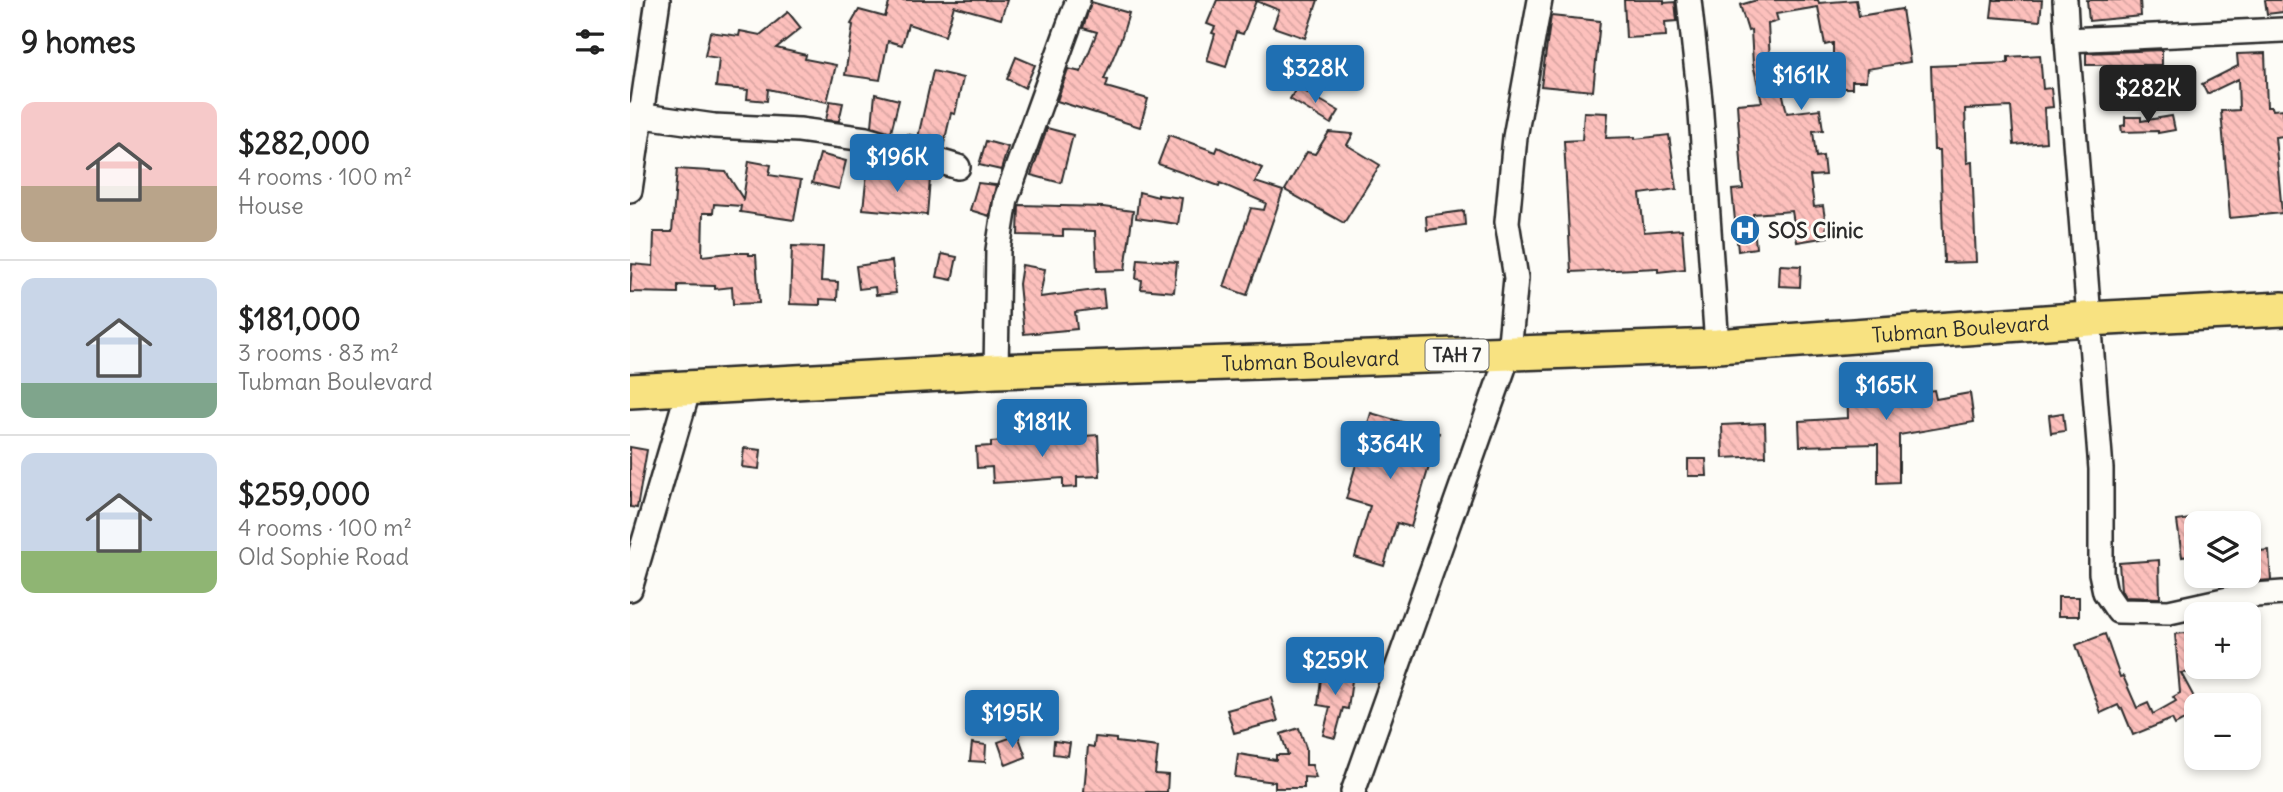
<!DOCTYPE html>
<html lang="en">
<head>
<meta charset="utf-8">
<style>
  :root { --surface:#fff; --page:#f2f2f2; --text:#222; --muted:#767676; --line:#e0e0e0; --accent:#1f6fb2 }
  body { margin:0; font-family:Delius,sans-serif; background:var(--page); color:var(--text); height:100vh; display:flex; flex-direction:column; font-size:26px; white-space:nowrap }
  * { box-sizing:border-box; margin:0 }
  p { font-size:23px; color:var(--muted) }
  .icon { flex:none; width:38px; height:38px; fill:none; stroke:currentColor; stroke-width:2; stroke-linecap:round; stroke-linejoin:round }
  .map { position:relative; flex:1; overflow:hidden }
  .panel { display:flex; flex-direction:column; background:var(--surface); width:630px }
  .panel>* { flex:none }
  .controls { position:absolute; left:1554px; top:511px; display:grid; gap:14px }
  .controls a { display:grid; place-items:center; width:77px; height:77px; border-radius:14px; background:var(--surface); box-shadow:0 4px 10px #0003; font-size:35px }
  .price { position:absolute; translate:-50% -60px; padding:0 16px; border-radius:7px; background:var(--accent); color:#fff; font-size:23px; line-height:46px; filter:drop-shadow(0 2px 4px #0008) }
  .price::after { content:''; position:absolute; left:50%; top:42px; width:21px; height:16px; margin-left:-10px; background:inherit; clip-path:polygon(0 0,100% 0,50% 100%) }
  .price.active { background:#222; color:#fff }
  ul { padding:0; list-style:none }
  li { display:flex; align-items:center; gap:21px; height:175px; padding:0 21px }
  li+li { border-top:2px solid var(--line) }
  li span { display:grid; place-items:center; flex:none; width:196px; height:140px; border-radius:14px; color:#555 }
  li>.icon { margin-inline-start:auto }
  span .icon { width:84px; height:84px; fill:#fffc; stroke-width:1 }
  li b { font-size:30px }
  h2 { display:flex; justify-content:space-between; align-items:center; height:84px; padding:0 21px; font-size:30px }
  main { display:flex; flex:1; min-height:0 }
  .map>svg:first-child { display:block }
  .building { fill:url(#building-back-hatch); stroke:#2b2b2b; stroke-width:2 }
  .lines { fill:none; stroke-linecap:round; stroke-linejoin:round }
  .minor-casing { stroke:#2b2b2b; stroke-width:28 }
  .highway-casing { stroke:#2b2b2b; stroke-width:38 }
  .minor { stroke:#fdfcf7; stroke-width:23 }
  .highway { stroke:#f8e281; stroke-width:33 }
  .labels { text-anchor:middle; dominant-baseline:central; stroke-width:6; stroke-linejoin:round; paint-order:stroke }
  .shield { fill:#fdfcf7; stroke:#6a6a68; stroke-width:2 }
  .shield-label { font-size:19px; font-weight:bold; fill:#2b2b2b }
  .poi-label { font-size:21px; font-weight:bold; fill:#2b2b2b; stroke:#fdfcf7; text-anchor:start }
  .street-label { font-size:21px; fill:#2b2b2b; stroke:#fdfcf7 }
</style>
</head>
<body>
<main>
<section class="panel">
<h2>9 homes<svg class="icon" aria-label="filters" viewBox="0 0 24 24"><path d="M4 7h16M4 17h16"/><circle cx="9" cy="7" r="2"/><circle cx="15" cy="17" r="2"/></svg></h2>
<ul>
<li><span style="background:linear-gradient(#f6c9c9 60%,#b9a48a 0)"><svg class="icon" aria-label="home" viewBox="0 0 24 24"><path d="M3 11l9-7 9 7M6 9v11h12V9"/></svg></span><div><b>$282,000</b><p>4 rooms · 100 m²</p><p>House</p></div></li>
<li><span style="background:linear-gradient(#c9d6e8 75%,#7fa58c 0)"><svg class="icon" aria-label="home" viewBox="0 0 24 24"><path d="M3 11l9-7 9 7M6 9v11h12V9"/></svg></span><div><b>$181,000</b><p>3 rooms · 83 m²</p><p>Tubman Boulevard</p></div></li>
<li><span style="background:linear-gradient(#c9d6e8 70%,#8fb573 0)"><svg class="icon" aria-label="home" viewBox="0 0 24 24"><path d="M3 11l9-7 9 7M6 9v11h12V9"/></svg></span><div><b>$259,000</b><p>4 rooms · 100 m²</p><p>Old Sophie Road</p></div></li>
</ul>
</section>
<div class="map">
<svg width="1653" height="792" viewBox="0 0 1653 792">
  <defs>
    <pattern id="building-back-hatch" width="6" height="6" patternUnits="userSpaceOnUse" patternTransform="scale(1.75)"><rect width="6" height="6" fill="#fdc0bc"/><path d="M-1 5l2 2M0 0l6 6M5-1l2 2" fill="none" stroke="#d9a5a2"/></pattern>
  </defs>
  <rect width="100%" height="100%" fill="#fdfcf7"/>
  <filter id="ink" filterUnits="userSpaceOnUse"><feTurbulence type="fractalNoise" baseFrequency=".0143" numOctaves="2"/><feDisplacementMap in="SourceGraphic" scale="14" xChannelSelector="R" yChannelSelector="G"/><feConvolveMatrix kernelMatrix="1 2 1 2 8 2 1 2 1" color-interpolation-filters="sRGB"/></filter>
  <g filter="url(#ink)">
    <g class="building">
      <polygon points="260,0 377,0 371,19 324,6 315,36 278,24 272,45 258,41 250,80 215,75 223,25 221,24 229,10 255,17"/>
      <polygon points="587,0 688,0 675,38 643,27 649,10 626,1 613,34 606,32 596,67 577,61 585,34 582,33 585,27 577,24"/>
      <polygon points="994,0 1034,0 1034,3 1045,2 1047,21 1035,22 1036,36 996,38"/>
      <polygon points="1127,0 1188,0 1189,3 1226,0 1229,16 1272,9 1280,62 1237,69 1236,81 1222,81 1222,88 1203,88 1203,43 1195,45 1188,7 1146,14 1148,21 1138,24 1140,61 1145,60 1157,113 1190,109 1193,130 1183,131 1186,157 1193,156 1195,175 1180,176 1184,207 1193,206 1198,237 1167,242 1162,211 1123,214 1126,248 1108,251 1102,190 1113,189 1107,104 1132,102 1123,64 1121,30 1118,31 1110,5"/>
      <polygon points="1363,0 1412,0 1410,21 1361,17"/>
      <polygon points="1457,0 1510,0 1511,16 1459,21"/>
      <polygon points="1635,0 1653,0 1653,12 1637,14"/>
      <polygon points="461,2 499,13 491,39 474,79 478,80 476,87 518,99 510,127 427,101 438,69 451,72 467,32 453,28"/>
      <polygon points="158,12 171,28 146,48 176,55 175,59 206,65 197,102 138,89 137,101 117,99 118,90 86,87 89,58 75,56 80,32 109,36 110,31 130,35"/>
      <polygon points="921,16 970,21 963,91 911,86"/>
      <polygon points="1532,50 1532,65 1456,65 1456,53"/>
      <polygon points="1635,53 1637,107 1642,107 1643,110 1653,109 1653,136 1645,137 1652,213 1600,218 1591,111 1609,110 1608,79 1577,94 1572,84 1608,66 1607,54"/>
      <polygon points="1410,55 1413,89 1421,88 1423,107 1414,108 1416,142 1384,145 1381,107 1335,109 1337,163 1342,162 1346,262 1314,263 1310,150 1304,150 1301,66 1378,63 1378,57"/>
      <polygon points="386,57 405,65 395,88 377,79"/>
      <polygon points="303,71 333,78 325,114 321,113 313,148 277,137 277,134 288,137"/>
      <polygon points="667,87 709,111 701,124 660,99"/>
      <polygon points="245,94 269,100 261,132 242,126"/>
      <polygon points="200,101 213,103 209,121 196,120"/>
      <polygon points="954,112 978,113 976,138 1005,137 1005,139 1039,135 1047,189 1010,194 1014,232 1052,229 1055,269 1028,272 1028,268 941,272 934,141 952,140"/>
      <polygon points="1542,116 1545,130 1528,133 1528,131 1492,132 1491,126 1495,125 1495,117 1511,117 1511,121"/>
      <polygon points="417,128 443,135 431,183 401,175"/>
      <polygon points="699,132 723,134 717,145 750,165 714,223 655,190 677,152 685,154"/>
      <polygon points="539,135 586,152 588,147 632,168 625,182 653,191 617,295 594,287 621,208 634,210 636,203 590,183 589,186 528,164"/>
      <polygon points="356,141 378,147 371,170 349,165"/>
      <polygon points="190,154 216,161 209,189 182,183"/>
      <polygon points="119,161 141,165 139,175 171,180 164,220 110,212 111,206 84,204 83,213 73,213 72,256 100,253 119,253 119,255 126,255 129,303 103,304 102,287 85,289 85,286 48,285 48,293 0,292 2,264 23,266 24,232 42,232 47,169 96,172 113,199"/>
      <polygon points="237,173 300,179 297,215 233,209"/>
      <polygon points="348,183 366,185 359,216 340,210"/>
      <polygon points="509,192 528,197 528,195 552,198 548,224 506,218"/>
      <polygon points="389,205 473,207 503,211 495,270 467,271 465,231 433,230 433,236 388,235"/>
      <polygon points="834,211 835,225 797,230 796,216"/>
      <polygon points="162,246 193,247 191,281 208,282 207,300 190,299 190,305 160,304"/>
      <polygon points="312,254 327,257 322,280 307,277"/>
      <polygon points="508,259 547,262 544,292 511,289 512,280 506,279"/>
      <polygon points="262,261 266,293 246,295 245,287 229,289 226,266"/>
      <polygon points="392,265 415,269 410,297 473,289 475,308 445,312 447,329 394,334 389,284"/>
      <polygon points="1150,265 1171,266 1170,287 1149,286"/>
      <polygon points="1239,381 1239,393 1267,393 1267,395 1304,390 1306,399 1340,393 1344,422 1269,435 1269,482 1248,483 1248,444 1170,446 1169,421 1218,418 1217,382"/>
      <polygon points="741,413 809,433 781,527 767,523 754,566 725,557 740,506 716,499"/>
      <polygon points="1433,413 1435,431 1421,433 1419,415"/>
      <polygon points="1135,423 1136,456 1093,458 1092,425"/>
      <polygon points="468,435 470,476 447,477 447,487 433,488 433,478 363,483 362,467 347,468 346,447 361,446 361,442"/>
      <polygon points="0,447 17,450 7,508 0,507"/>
      <polygon points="114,448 131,450 129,469 112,467"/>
      <polygon points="1058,459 1076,459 1077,476 1058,476"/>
      <polygon points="1566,518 1566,555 1552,557 1547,521"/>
      <polygon points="1639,550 1641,580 1615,582 1615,576 1619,576 1619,552"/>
      <polygon points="1529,560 1530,598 1495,597 1491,590 1489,563"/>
      <rect x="1428" y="597" width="21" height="19"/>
      <polygon points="1566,632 1566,672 1551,673 1566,701 1566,714 1545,725 1542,719 1503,735 1492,708 1490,709 1488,705 1471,713 1446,645 1475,634 1490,677 1493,676 1507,708 1518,703 1523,714 1546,701 1543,697 1550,693 1545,634"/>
      <polygon points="692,669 723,673 718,709 713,708 705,738 693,735 700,707 688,705"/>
      <polygon points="641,698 648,721 604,733 597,710"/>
      <polygon points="669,728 676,748 676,765 682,765 686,778 674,777 674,788 645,788 645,782 605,777 608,754 646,760 646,755 658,755 651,734"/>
      <polygon points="388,735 396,757 376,765 368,742"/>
      <polygon points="465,737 486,739 486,742 528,747 525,774 538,775 537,792 454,792 458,746 464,747"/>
      <polygon points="424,741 440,743 438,756 423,754"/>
      <polygon points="342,743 356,745 355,762 340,761"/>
    </g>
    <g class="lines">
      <g class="minor-casing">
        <g id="minor">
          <polyline points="1059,0 1070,100 1087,346"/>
          <polyline points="1435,0 1437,40 1471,469 1471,573 1475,592 1488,611 1539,612 1612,596 1653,593"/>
          <polyline points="1437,40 1653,30"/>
          <polyline points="0,114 84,126 169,130 236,139 328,167"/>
          <polyline points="0,190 28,0"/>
          <polyline points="366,371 368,250 376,199 448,0"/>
          <polyline points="0,589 59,388"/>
          <polyline points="723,792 879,353 886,278 877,222 885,137 910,0"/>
        </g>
      </g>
      <g class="highway-casing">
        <g id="highway">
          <path id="s1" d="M0,391L366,371L1087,346L1458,319L1653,309"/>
        </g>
      </g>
      <use href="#minor" class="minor"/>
      <use href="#highway" class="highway"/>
    </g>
  </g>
  <defs>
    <g id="hospital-disc" transform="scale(1.575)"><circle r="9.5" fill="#1f6fb2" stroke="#fdfcf7"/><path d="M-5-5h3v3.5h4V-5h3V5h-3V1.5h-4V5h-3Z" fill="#fff"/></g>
  </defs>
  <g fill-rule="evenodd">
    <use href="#hospital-disc" x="1115" y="230"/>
  </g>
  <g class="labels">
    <rect class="shield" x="795.5" y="339.5" width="63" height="31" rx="5"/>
    <g class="shield-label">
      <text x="827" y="355">TAH 7</text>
    </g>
    <g class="poi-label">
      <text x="1138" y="230">SOS Clinic</text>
    </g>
    <g class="street-label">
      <text stroke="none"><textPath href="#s1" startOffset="1332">Tubman Boulevard</textPath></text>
      <text stroke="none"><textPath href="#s1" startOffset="681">Tubman Boulevard</textPath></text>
    </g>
  </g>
</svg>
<div class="controls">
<a><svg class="icon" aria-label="layers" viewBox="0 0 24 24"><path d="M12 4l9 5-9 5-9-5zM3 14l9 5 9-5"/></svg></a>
<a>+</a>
<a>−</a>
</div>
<b class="price" style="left:685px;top:105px">$328K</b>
<b class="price" style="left:1171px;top:112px">$161K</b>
<b class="price active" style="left:1518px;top:125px">$282K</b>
<b class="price" style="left:267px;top:194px">$196K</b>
<b class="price" style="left:1256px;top:422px">$165K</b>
<b class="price" style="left:412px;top:459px">$181K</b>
<b class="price" style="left:760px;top:481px">$364K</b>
<b class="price" style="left:705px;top:697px">$259K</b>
<b class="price" style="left:382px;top:750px">$195K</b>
</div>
</main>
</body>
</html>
